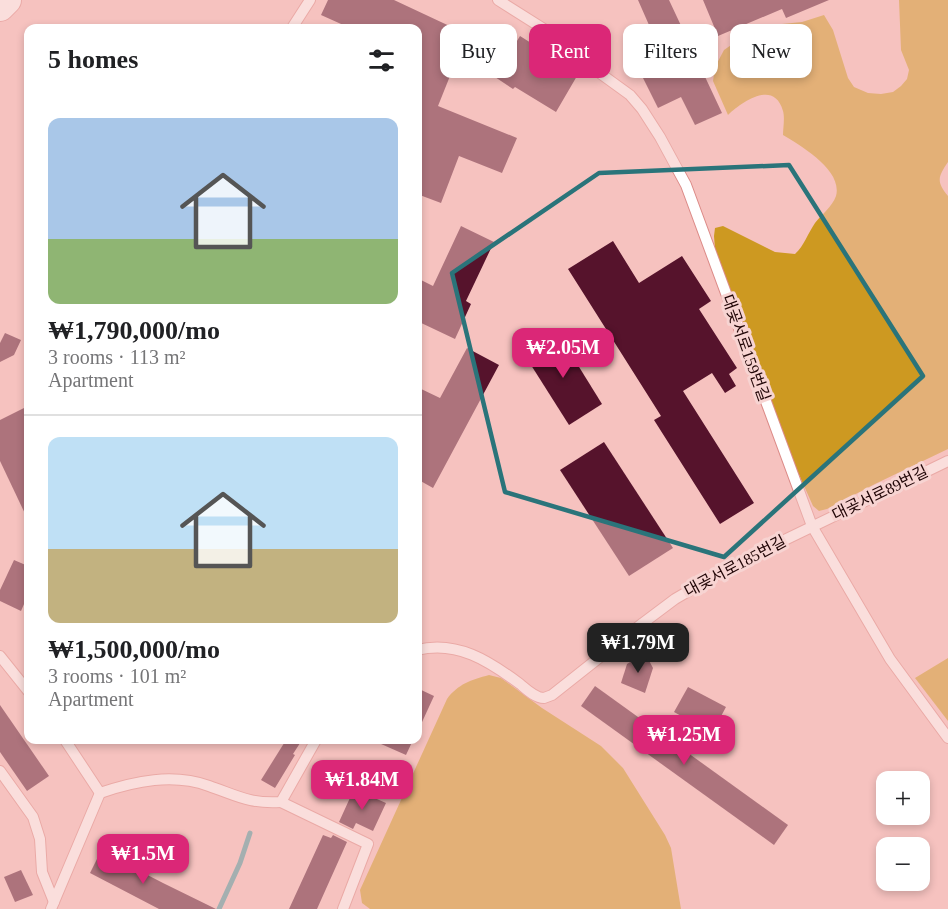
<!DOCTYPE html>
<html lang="en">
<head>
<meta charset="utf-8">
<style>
  :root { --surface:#fff; --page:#f6f6f6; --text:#202124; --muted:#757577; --line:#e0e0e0; --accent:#db2777 }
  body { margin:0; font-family:"Times New Roman","Noto Sans KR",serif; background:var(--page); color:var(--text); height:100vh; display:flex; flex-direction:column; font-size:22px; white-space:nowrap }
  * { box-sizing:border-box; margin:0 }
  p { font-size:20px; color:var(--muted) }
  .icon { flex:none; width:33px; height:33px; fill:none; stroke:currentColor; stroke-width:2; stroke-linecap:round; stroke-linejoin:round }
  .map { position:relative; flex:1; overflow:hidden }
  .details { position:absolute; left:24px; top:24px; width:398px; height:720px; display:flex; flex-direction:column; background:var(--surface); border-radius:12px; box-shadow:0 3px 9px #0003 }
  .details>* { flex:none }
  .top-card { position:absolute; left:440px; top:24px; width:418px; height:54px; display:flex; gap:12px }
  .controls { position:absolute; left:876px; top:771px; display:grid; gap:12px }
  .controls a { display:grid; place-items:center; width:54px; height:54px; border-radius:12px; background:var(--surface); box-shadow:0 3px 9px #0003; font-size:30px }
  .price { position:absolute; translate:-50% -51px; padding:0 14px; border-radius:12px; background:var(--accent); color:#fff; font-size:20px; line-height:39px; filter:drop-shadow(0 2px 3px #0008) }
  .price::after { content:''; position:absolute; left:50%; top:36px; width:18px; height:14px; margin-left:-9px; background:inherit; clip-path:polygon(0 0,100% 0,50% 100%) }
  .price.selected { background:#222; color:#fff }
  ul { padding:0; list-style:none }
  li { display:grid; align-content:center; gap:12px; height:318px; padding:0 24px }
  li+li { border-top:2px solid var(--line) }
  li span { display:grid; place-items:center; height:186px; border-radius:12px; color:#555 }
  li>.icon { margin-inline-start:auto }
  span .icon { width:108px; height:108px; fill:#fffc; stroke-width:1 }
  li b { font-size:26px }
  h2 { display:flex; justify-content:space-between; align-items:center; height:72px; padding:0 24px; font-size:26px }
  .tag { padding:0 21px; border-radius:12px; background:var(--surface); box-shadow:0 3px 9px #0003; font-size:21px; line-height:54px }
  .tag.selected { background:var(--accent); color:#fff }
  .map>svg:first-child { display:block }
  .forest { fill:#cd9921 }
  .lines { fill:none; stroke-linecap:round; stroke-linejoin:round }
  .stream { stroke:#40979e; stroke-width:5 }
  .building { fill:#56132c }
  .lane-casing { stroke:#dc8b88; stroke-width:12 }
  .secondary-casing { stroke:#dc8b88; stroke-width:30 }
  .lane { stroke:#fff; stroke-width:10 }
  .secondary { stroke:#fff; stroke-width:28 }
  .marked { fill:none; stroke:#2a747a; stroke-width:4.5; stroke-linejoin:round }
  .labels { text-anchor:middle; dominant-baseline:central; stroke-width:6; stroke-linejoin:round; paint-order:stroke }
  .street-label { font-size:16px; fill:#1f0405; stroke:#f7d4d2 }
</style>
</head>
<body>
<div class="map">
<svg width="948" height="909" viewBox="0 0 948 909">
  <rect width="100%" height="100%" fill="#f6c2bf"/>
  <g class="forest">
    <path d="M899,0H948V162C938,177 936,181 948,196V449L875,484L827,509L819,511L813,506L796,468L715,249L714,236L715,228L723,226L775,252L795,254C804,246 808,233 815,223C822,214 832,207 836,196C843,170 801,146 783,135C783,128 785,118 783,111C774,79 742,102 728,115L713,81L715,67L724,50L747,34L782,24L802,22L824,15L833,30L848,78L854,87L868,93L881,94L893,92L901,86L907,79L909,70L901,50Z"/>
    <polygon points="948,658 948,721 915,678"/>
    <path d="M489,675L501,678L542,708L601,746L623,768L665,835L671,848L681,909H370L362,903L360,890L447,699C458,684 471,680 489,675Z"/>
  </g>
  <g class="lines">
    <polyline class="stream" points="219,909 240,863 250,833"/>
  </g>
  <g class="building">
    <polygon points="328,0 394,0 473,37 454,78 450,76 438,106 517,138 502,173 459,156 441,203 417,194 417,28 350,28 321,15"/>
    <polygon points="638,0 669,0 722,113 695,125 681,97 658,108 643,78 667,66"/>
    <polygon points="703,0 829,0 786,18 782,9 718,36"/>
    <polygon points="520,36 539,48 537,51 577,76 556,112 515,87 513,89 495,77"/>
    <polygon points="461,226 494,242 466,301 471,304 455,339 417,321 417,278 433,286"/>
    <polygon points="613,241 639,283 682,256 711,301 699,309 737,368 729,374 736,386 725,393 712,373 683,391 754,503 720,524 654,420 661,416 568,269"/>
    <polygon points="5,333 21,340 14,355 0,362 0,343"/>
    <polygon points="558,333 602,404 569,425 524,354"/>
    <polygon points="467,348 499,365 433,488 417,479 417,387 440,398"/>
    <polygon points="28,406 28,520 0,461 0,420"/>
    <polygon points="604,442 673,548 629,576 560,470"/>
    <polygon points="14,560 28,566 28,595 21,611 0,601 0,590"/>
    <polygon points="645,653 653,668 645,693 621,683 627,664"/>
    <polygon points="595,686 788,825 774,845 581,706"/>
    <polygon points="688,687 726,707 712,733 674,712"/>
    <polygon points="417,688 434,696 417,733"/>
    <polygon points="0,705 49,776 27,791 0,752"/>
    <polygon points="286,740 302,740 293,754 295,755 275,788 261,780"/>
    <polygon points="372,740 413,740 406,755"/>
    <polygon points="354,789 386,803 373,831 356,823 353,829 339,822"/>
    <polygon points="323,835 331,838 333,835 347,842 317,909 289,909"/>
    <polygon points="101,851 163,883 216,909 159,909 90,873"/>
    <polygon points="21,870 33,895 15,902 4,877"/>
  </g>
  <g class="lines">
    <g class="lane-casing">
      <g id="lane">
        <polyline points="498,0 555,36 590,66 630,95 642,109 660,137 686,185 812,526 890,659 948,738"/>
        <polyline points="292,28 310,0"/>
        <path d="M417,650C457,640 489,661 520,684C526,689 535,698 544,698C544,698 552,695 552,695L643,623L675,599L711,578L768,548L948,461"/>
        <polyline points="0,656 28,691"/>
        <path d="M65,740L100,793C135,781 173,773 209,786C238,796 250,804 281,802L316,740"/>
        <polyline points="0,771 33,817 40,839 42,872 54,902"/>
        <polyline points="281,802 368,844 343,909"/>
        <polyline points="51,909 100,793"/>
      </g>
    </g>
    <g class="secondary-casing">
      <polyline id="secondary" points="0,7 7,0"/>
    </g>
    <use href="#lane" class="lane"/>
    <use href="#secondary" class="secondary"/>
  </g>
  <path d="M0 0H948V909H0ZM789,165L923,376L724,557L505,492L452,273L599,173Z" fill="#f6c2bf" fill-opacity=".55" fill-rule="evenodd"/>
  <path class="marked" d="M789,165L923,376L724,557L505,492L452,273L599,173Z"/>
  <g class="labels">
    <g class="street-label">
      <text transform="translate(746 348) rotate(70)">대곶서로159번길</text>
      <text transform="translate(880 493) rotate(-26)">대곶서로89번길</text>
      <text transform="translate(735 566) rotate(-28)">대곶서로185번길</text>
    </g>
  </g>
</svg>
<div class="controls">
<a>+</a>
<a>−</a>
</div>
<b class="price" style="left:563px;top:379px">₩2.05M</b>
<b class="price selected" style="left:638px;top:674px">₩1.79M</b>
<b class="price" style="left:684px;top:766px">₩1.25M</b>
<b class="price" style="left:362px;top:811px">₩1.84M</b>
<b class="price" style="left:143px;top:885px">₩1.5M</b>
<div class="top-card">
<a class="tag">Buy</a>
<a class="tag selected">Rent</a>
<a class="tag">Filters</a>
<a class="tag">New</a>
</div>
<section class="details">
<h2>5 homes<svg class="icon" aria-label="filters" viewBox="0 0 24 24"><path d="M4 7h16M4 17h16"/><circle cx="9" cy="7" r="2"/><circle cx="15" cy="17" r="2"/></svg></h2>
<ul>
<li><span style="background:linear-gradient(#a9c7e8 65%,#8fb573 0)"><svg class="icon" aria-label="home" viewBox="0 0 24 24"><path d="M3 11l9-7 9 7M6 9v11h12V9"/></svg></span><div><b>₩1,790,000/mo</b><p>3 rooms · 113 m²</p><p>Apartment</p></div></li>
<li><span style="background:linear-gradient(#bfe0f5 60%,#c2b280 0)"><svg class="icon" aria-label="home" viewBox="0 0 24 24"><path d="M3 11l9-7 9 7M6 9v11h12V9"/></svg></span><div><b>₩1,500,000/mo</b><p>3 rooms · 101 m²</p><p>Apartment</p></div></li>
</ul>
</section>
</div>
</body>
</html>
